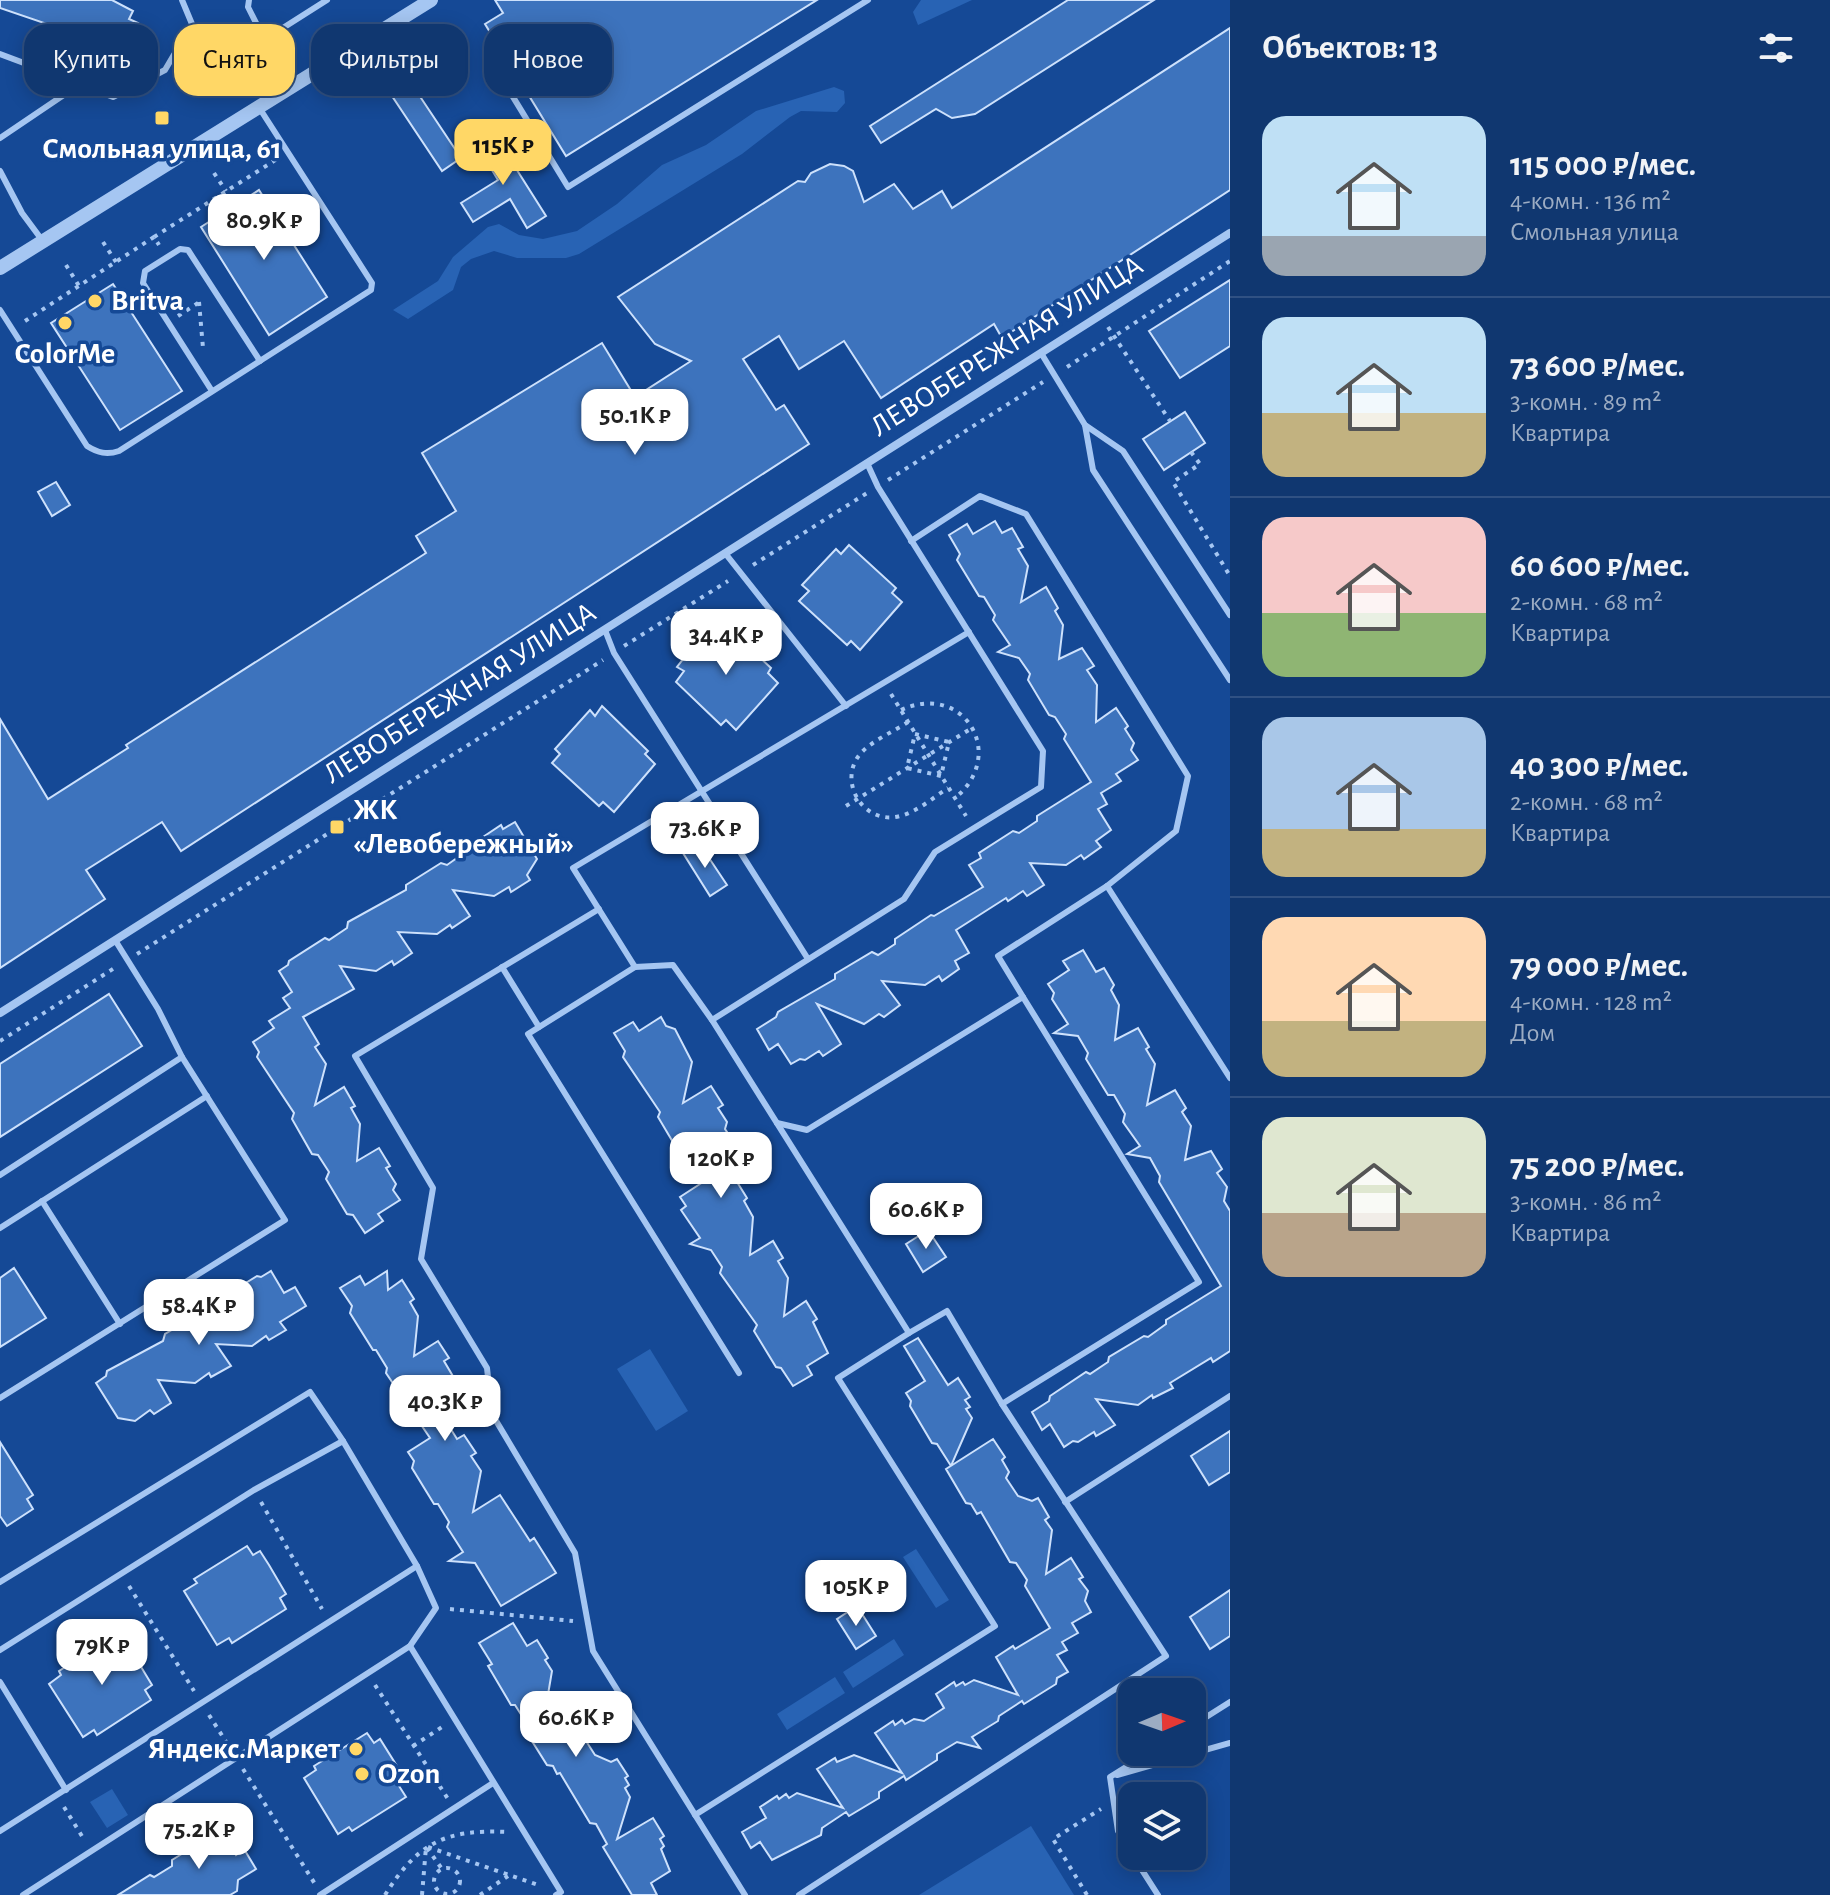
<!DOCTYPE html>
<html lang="ru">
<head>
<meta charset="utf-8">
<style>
  :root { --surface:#103770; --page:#193f75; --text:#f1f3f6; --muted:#9cacc3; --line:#305183; --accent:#ffd766 }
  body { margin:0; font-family:"Alegreya Sans",sans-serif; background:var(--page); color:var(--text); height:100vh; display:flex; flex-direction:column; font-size:30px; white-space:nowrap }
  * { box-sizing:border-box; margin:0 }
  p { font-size:26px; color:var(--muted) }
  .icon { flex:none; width:44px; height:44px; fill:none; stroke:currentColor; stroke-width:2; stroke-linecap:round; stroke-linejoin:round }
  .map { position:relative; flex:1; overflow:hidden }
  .drawer { display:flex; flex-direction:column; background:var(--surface); width:600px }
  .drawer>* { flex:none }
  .hud { position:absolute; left:24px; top:24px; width:760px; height:72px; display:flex; gap:16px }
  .needle { width:52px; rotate:88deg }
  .tools { position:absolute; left:1118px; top:1678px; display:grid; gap:16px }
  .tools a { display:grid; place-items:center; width:88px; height:88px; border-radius:16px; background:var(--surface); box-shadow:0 4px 20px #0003,0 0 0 2px var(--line); font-size:40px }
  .price { position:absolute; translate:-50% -68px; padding:0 18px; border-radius:16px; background:#fff; color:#222; font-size:26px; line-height:52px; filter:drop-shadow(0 2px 4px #0008) }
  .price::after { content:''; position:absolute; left:50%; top:48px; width:24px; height:18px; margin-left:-12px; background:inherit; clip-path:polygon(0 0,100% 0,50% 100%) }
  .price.current { background:var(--accent); color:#111 }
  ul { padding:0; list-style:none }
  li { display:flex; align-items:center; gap:24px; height:200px; padding:0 32px }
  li+li { border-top:2px solid var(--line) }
  li span { display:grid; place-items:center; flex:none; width:224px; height:160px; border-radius:24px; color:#555 }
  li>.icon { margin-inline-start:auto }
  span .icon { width:96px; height:96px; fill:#fffc; stroke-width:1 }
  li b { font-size:34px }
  h2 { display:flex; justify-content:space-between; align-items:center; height:96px; padding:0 32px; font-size:34px }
  .chip { padding:0 28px; border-radius:24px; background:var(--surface); box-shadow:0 4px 20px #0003,0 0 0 2px var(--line); font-size:28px; line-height:72px }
  .chip.current { background:var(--accent); color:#111 }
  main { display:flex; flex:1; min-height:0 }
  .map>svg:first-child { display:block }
  .green { fill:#2863b4 }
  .building { fill:#3d73bd; stroke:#cde1fc; stroke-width:2 }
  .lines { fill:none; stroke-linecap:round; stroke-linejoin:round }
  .path { stroke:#a5c6f2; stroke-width:4; stroke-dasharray:4 6; stroke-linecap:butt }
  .service { stroke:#a5c6f2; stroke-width:6 }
  .minor { stroke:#a5c6f2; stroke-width:8 }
  .tertiary { stroke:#a5c6f2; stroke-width:14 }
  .poi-dot { fill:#ffd766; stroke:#154996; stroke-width:3 }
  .labels { text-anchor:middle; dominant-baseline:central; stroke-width:7; stroke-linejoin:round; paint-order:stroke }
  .poi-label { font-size:30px; font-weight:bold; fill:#fff; stroke:#154996; text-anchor:start }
  .street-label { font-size:30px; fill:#fff; stroke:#154996 }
</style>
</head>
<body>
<main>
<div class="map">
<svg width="1230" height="1895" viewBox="0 0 1230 1895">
  <rect width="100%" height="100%" fill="#154996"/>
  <g class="green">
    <polygon points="921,0 972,0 918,25 913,12"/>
    <polygon points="834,87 844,91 845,103 837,112 801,111 790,117 742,154 579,254 566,258 517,258 494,251 471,259 461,267 453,290 408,319 393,310 438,281 453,257 488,227 499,224 519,235 543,239 577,231 617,204 662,165 706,145 756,111"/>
    <polygon points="650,1349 688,1411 656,1431 617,1369"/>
    <polygon points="916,1549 949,1600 936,1608 903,1557"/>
    <polygon points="894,1639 904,1655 853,1688 843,1672"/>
    <polygon points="835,1677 845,1693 787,1730 777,1714"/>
    <polygon points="112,1789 128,1815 107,1828 90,1802"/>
    <polygon points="1031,1826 1074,1895 919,1895"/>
  </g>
  <g class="building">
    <polygon points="0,0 112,0 133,11 129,19 138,23 127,45 118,40 112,51 102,46 100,51 90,46 85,56 50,39 56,27 0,8"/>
    <polygon points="495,0 817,0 566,156 485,24 503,13"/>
    <polygon points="1068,0 1154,0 975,114 952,118 936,109 881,143 870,126"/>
    <polygon points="1230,28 1230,190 1002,338 994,324 881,398 844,341 799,369 779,336 743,359 776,410 784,405 809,444 181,851 162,822 86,870 105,899 0,968 0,719 48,799 128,748 126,745 426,553 416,536 456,511 422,453 602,343 635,397 691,361 655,344 618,297 798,181 805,182 811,173 830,164 844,166 853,171 864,202 894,184 913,209 942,191 952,208"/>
    <polygon points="399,65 461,158 442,171 380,78"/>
    <polygon points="493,132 546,216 527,228 510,199 473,222 461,203 498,180 475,142"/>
    <polygon points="259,190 327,297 269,335 201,227"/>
    <polygon points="1230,280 1230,346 1180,378 1149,331"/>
    <polygon points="113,284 182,391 120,430 51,323"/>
    <polygon points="1185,412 1205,443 1164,470 1143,439"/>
    <polygon points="56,482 70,505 52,516 38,492"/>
    <polygon points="995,521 1002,533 1012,528 1023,547 1018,549 1028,566 1021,602 1046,587 1058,608 1055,611 1063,625 1059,659 1082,648 1094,666 1087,670 1097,685 1096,722 1116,708 1128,726 1125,729 1134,743 1131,750 1138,760 1116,774 1121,781 1101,793 1107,804 1098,809 1111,830 1096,841 1101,847 1084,859 1081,855 1066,865 1030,863 1044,885 1027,896 1023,891 1008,901 1006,898 956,930 969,953 955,961 959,969 942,981 939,976 925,985 882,981 900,1005 884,1017 879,1014 864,1024 817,1004 841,1044 823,1056 819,1051 805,1060 800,1059 791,1064 778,1044 769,1050 757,1029 776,1017 778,1012 835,979 835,974 872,952 878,955 895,944 895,939 931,915 934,916 983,887 969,865 981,858 979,853 1013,831 1019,833 1037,821 1037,816 1091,782 1064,739 1066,734 1055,717 1049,715 1028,680 1030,674 1019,658 998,652 1010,645 993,620 995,615 984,597 979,596 957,560 960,554 949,535 967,524 973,534"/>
    <polygon points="849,545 896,588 892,593 902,602 860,650 851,641 847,645 799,601 809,591 802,585 836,549 841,554"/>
    <polygon points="726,626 771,668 768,673 778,683 736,730 726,720 721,725 676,682 684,671 677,667 684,658 711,629 717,633"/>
    <polygon points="602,706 648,751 645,754 655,764 614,812 603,802 599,806 552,763 560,754 555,749 590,710 595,716"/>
    <polygon points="515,822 537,859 527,875 530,880 511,892 509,887 494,896 453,890 470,916 452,928 450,925 437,934 398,932 412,953 394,965 392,961 376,971 340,966 354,989 303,1017 319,1044 315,1047 326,1064 315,1105 344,1087 355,1106 351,1108 360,1124 357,1161 379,1148 390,1166 386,1168 396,1184 393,1190 400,1200 378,1214 383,1221 365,1233 353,1215 347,1214 326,1179 329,1172 318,1155 312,1154 292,1119 294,1113 257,1057 259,1052 253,1042 274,1028 269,1021 290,1008 283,998 292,992 279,971 288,965 289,961 325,938 329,940 347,928 348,922 406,890 406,885 441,863 447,865 464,853 465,849 501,825 503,829"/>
    <polygon points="699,843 727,885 710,896 683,853"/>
    <polygon points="1083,950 1096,972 1104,968 1114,985 1111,990 1119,1005 1115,1040 1138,1028 1149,1047 1146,1049 1155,1064 1147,1105 1175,1090 1186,1108 1182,1112 1191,1126 1185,1160 1211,1151 1222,1169 1217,1173 1227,1187 1224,1201 1230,1211 1230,1351 1213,1362 1211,1358 1170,1383 1173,1388 1153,1398 1152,1395 1138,1405 1096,1399 1115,1425 1096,1436 1094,1432 1078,1442 1073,1441 1064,1447 1050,1424 1042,1430 1032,1412 1049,1401 1050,1396 1086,1372 1090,1374 1108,1362 1109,1357 1144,1336 1148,1337 1166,1324 1166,1320 1221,1286 1159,1182 1160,1176 1150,1158 1127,1154 1140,1146 1123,1122 1125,1114 1114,1095 1108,1095 1086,1059 1088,1053 1078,1036 1054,1033 1068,1024 1052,999 1054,993 1048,984 1069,970 1063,961"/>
    <polygon points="109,994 142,1046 0,1137 0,1064"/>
    <polygon points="661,1017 666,1026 675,1029 692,1062 683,1103 711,1086 723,1105 718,1108 727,1122 725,1129 731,1138 710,1152 728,1180 737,1182 747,1198 744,1201 753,1217 750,1255 773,1241 783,1258 778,1261 788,1278 784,1316 806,1301 817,1319 813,1322 828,1353 807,1366 812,1375 793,1386 781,1368 776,1367 754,1331 757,1325 720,1273 722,1267 711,1250 690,1244 700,1238 681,1210 686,1206 680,1197 703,1182 685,1154 680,1154 658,1117 660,1112 623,1057 625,1051 614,1033 633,1022 639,1031"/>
    <polygon points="928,1230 946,1257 923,1272 906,1244"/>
    <polygon points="14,1268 46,1318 0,1347 0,1278"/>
    <polygon points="271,1271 284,1293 295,1287 306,1306 280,1322 286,1330 269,1340 266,1336 252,1346 216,1344 231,1366 211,1377 209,1373 195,1383 158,1380 171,1403 154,1414 150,1410 135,1421 118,1418 96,1383 106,1376 107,1371 163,1341 165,1334 201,1313 205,1315 223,1303 223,1297 257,1276 261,1277"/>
    <polygon points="387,1271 388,1290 402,1280 414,1299 410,1302 418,1316 414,1356 438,1341 449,1358 444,1361 454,1378 453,1383 459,1393 437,1407 457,1439 464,1435 476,1453 471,1456 481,1471 473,1512 500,1495 530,1541 534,1538 556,1573 501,1606 475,1563 449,1561 463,1552 447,1527 449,1522 438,1504 434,1504 412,1468 414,1461 408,1452 430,1438 386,1373 387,1368 376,1350 373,1350 350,1313 352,1306 340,1288 360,1276 365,1285"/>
    <polygon points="918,1338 948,1385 958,1378 970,1397 965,1400 970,1407 966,1409 972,1418 951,1466 937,1444 932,1443 910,1406 911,1401 906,1393 925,1381 904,1346"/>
    <polygon points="1230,1431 1230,1472 1209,1485 1191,1456"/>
    <polygon points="993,1439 1005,1457 1002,1460 1009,1472 1006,1478 1018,1496 1032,1501 1038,1498 1049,1517 1045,1520 1052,1530 1046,1574 1071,1558 1083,1577 1079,1579 1088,1591 1085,1601 1091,1612 1072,1623 1078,1633 1062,1642 1067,1650 1057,1655 1068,1672 1057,1678 1056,1684 1024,1704 1022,1701 999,1716 998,1721 972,1737 980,1748 957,1742 937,1754 937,1760 906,1780 904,1776 879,1792 879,1798 849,1816 846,1812 822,1828 821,1835 772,1860 760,1842 751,1848 742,1832 766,1818 760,1807 777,1796 779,1799 786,1794 789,1798 797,1793 843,1808 817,1769 835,1758 837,1762 854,1755 902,1773 875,1733 893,1721 895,1725 902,1720 905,1724 914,1719 924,1721 944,1708 936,1694 954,1682 956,1686 963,1682 965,1685 974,1680 1018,1695 996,1657 1013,1646 1015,1649 1050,1628 1025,1586 1027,1580 1016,1563 1010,1562 981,1512 977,1514 971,1504 966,1503 946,1469"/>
    <polygon points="0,1442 33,1495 27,1499 33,1509 7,1526 0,1516"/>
    <polygon points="247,1546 253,1555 260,1551 269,1565 286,1594 280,1598 286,1609 232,1643 229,1638 217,1645 184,1591 197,1583 194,1579"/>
    <polygon points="1230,1590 1230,1636 1210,1649 1190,1617"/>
    <polygon points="857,1606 876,1636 856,1649 837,1619"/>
    <polygon points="513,1623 527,1646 537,1640 548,1658 545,1660 552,1671 544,1718 573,1700 584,1717 580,1720 584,1727 579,1730 595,1755 611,1762 617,1759 628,1776 625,1778 629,1785 625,1788 630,1797 617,1839 653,1818 664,1836 660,1839 664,1846 661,1849 670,1871 651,1883 657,1895 632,1895 603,1847 607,1844 596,1824 590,1823 560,1773 557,1774 553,1766 547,1765 525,1730 529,1727 515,1705 511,1705 488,1666 492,1664 479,1643"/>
    <polygon points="113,1636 119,1646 126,1642 152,1685 145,1690 151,1700 97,1735 94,1730 83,1737 49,1684 61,1675 59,1671"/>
    <polygon points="367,1733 374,1743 380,1739 407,1782 399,1786 406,1797 352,1831 349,1827 338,1834 304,1778 316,1770 314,1766"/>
    <polygon points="190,1828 212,1839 222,1833 236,1855 244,1849 256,1869 238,1880 237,1891 230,1895 118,1895 150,1875 154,1877 172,1866 172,1860 198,1844"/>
  </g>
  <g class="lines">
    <g class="path">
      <polyline points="214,173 226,191"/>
      <polyline points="154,237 277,159"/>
      <polyline points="103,242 116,262"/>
      <polyline points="66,265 79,286"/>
      <polyline points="199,302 203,348"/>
      <polyline points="178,316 201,301"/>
      <polyline points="25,321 154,237 159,245"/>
      <polyline points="1108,327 1170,421"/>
      <polyline points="1067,367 1230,261"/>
      <polyline points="1191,452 1200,464 1173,482 1230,576"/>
      <polyline points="888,480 1043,382"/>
      <polyline points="753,565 867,493"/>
      <polyline points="624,646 728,581"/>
      <polyline points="891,694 966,816"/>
      <path d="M901,710C964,681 1008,755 955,798"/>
      <path d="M908,722C893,732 873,740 861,753C836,781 864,826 900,816C917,812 934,797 948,788"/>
      <polygon points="915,734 949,742 941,776 907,768"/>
      <polyline points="846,806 972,728"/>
      <polyline points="137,954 603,660"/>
      <polyline points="0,1041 116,967"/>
      <polyline points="261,1502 322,1609"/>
      <polyline points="129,1586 194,1691"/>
      <polyline points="450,1609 573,1621"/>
      <polyline points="375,1685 448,1799"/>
      <polyline points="209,1715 230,1748"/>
      <polyline points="413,1746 442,1727"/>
      <polyline points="243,1769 315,1884"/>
      <polyline points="64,1807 85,1841"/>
      <polyline points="428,1847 541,1886"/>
      <polyline points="427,1848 442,1869"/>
      <circle cx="447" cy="1881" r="13"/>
      <path d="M385,1895C418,1842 446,1829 508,1832"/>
      <polyline points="422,1895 426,1847"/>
      <polyline points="480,1895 508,1876"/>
      <polyline points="1087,1895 1053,1839 1101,1809"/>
    </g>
    <g class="service">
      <polyline points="249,0 248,7 288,86"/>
      <polyline points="264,40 327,0"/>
      <polyline points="0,54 80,84 0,138"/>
      <polyline points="491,61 568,187 868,0"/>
      <polyline points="80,84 113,97 165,70 192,24 182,0"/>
      <polyline points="0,171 22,213 42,240"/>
      <path d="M0,310L87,446C98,453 107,455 119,451L371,290L372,283L260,109"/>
      <polyline points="1041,353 1085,425 1123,451 1230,615"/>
      <polyline points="212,391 143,283 145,271 180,249 188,250 260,361"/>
      <polyline points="1085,425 1093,470 1230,680"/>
      <polyline points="725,553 846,706"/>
      <polyline points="605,630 614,653 808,959"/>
      <polyline points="1107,886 1230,1078"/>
      <polyline points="599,909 355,1056 433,1188 421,1259 487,1368 492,1414 575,1553 593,1651 745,1895"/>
      <polyline points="502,967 539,1027"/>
      <polyline points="635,967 528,1034 739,1373"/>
      <polyline points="712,1020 904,899 935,852 1041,787 1043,751 878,487 867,463"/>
      <polyline points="777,1123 807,1130 1023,997 998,956 1107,886 1176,831 1188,776 1026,514 980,496 911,541"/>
      <polyline points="0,1175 182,1057 158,1009 115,940"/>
      <polyline points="42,1201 120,1324"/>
      <polyline points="0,1228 207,1096"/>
      <polyline points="0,1398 285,1220 182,1057"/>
      <polyline points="1002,1404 1199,1282 1023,997"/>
      <polyline points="1065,1502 1230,1396"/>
      <polyline points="0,1582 310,1392 343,1441"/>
      <polyline points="410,1646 561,1892 556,1895"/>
      <polyline points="0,1650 254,1490 343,1441 417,1566 436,1608 410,1646 23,1895"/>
      <polyline points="0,1682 66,1790"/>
      <polyline points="1192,1726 1230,1702"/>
      <polyline points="1117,1775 1230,1743"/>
      <polyline points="695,1815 995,1626 838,1378 909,1333 712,1020 673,965 635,967 573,868 969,632"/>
      <polyline points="0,1831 417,1566"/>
      <polyline points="1132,1854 1118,1831 1110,1777 1150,1752"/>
      <polyline points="1133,1856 1158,1895"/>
      <polyline points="320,1895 493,1783"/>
      <polyline points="799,1895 1166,1656 1002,1404 947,1311 909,1333"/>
    </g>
    <polyline class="minor" points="0,1013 1230,233"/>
    <polyline class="tertiary" points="0,268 431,0"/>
  </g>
  <g class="poi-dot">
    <rect x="154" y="110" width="16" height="16" rx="4"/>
    <circle cx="95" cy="301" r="8"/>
    <circle cx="65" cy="323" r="8"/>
    <rect x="329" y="819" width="16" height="16" rx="4"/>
    <circle cx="356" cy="1749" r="8"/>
    <circle cx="362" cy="1774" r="8"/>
  </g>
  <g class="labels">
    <g class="poi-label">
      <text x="162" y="149" text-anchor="middle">Смольная улица, 61</text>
      <text x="111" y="301">Britva</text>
      <text x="65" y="354" text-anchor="middle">ColorMe</text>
      <text x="353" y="810">ЖК<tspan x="353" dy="34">«Левобережный»</tspan></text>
      <text x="340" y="1749" text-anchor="end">Яндекс.Маркет</text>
      <text x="378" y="1774">Ozon</text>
    </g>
    <g class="street-label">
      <text transform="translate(1007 346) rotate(-32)">ЛЕВОБЕРЕЖНАЯ УЛИЦА</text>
      <text transform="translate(460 693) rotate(-32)">ЛЕВОБЕРЕЖНАЯ УЛИЦА</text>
    </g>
  </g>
</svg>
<div class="tools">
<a><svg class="needle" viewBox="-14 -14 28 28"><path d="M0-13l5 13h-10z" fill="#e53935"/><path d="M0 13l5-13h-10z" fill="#9cacc3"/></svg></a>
<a><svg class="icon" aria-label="layers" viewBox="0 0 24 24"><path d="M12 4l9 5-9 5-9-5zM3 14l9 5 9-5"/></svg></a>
</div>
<b class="price current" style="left:503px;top:187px">115K ₽</b>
<b class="price" style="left:264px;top:262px">80.9K ₽</b>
<b class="price" style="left:635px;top:457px">50.1K ₽</b>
<b class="price" style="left:726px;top:677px">34.4K ₽</b>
<b class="price" style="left:705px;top:870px">73.6K ₽</b>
<b class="price" style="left:721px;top:1200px">120K ₽</b>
<b class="price" style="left:926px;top:1251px">60.6K ₽</b>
<b class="price" style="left:199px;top:1347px">58.4K ₽</b>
<b class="price" style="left:445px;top:1443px">40.3K ₽</b>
<b class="price" style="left:856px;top:1628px">105K ₽</b>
<b class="price" style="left:102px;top:1687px">79K ₽</b>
<b class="price" style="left:576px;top:1759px">60.6K ₽</b>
<b class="price" style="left:199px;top:1871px">75.2K ₽</b>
<div class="hud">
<a class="chip">Купить</a>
<a class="chip current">Снять</a>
<a class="chip">Фильтры</a>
<a class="chip">Новое</a>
</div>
</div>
<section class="drawer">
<h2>Объектов: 13<svg class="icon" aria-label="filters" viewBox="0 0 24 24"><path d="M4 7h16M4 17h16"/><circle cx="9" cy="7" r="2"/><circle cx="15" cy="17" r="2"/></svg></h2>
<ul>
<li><span style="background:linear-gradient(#bfe0f5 75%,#9aa5b1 0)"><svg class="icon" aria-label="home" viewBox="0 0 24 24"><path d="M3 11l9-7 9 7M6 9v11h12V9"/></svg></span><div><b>115 000 ₽/мес.</b><p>4-комн. · 136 m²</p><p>Смольная улица</p></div></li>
<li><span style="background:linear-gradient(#bfe0f5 60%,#c2b280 0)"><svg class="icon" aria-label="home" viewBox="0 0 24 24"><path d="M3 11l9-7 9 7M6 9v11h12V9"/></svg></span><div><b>73 600 ₽/мес.</b><p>3-комн. · 89 m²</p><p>Квартира</p></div></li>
<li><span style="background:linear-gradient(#f6c9c9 60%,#8fb573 0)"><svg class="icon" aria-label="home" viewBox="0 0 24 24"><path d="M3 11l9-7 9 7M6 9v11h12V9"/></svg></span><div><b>60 600 ₽/мес.</b><p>2-комн. · 68 m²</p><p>Квартира</p></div></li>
<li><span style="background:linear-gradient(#a9c7e8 70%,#c2b280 0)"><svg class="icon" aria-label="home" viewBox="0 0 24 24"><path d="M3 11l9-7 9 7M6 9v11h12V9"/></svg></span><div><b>40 300 ₽/мес.</b><p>2-комн. · 68 m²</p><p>Квартира</p></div></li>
<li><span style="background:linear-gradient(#ffd9b3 65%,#c2b280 0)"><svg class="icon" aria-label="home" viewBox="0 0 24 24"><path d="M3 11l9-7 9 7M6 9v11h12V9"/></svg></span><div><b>79 000 ₽/мес.</b><p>4-комн. · 128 m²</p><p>Дом</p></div></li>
<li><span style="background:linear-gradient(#dfe7d0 60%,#b9a48a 0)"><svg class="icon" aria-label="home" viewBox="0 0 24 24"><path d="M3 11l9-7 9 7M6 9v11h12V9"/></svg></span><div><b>75 200 ₽/мес.</b><p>3-комн. · 86 m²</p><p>Квартира</p></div></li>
</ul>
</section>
</main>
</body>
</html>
